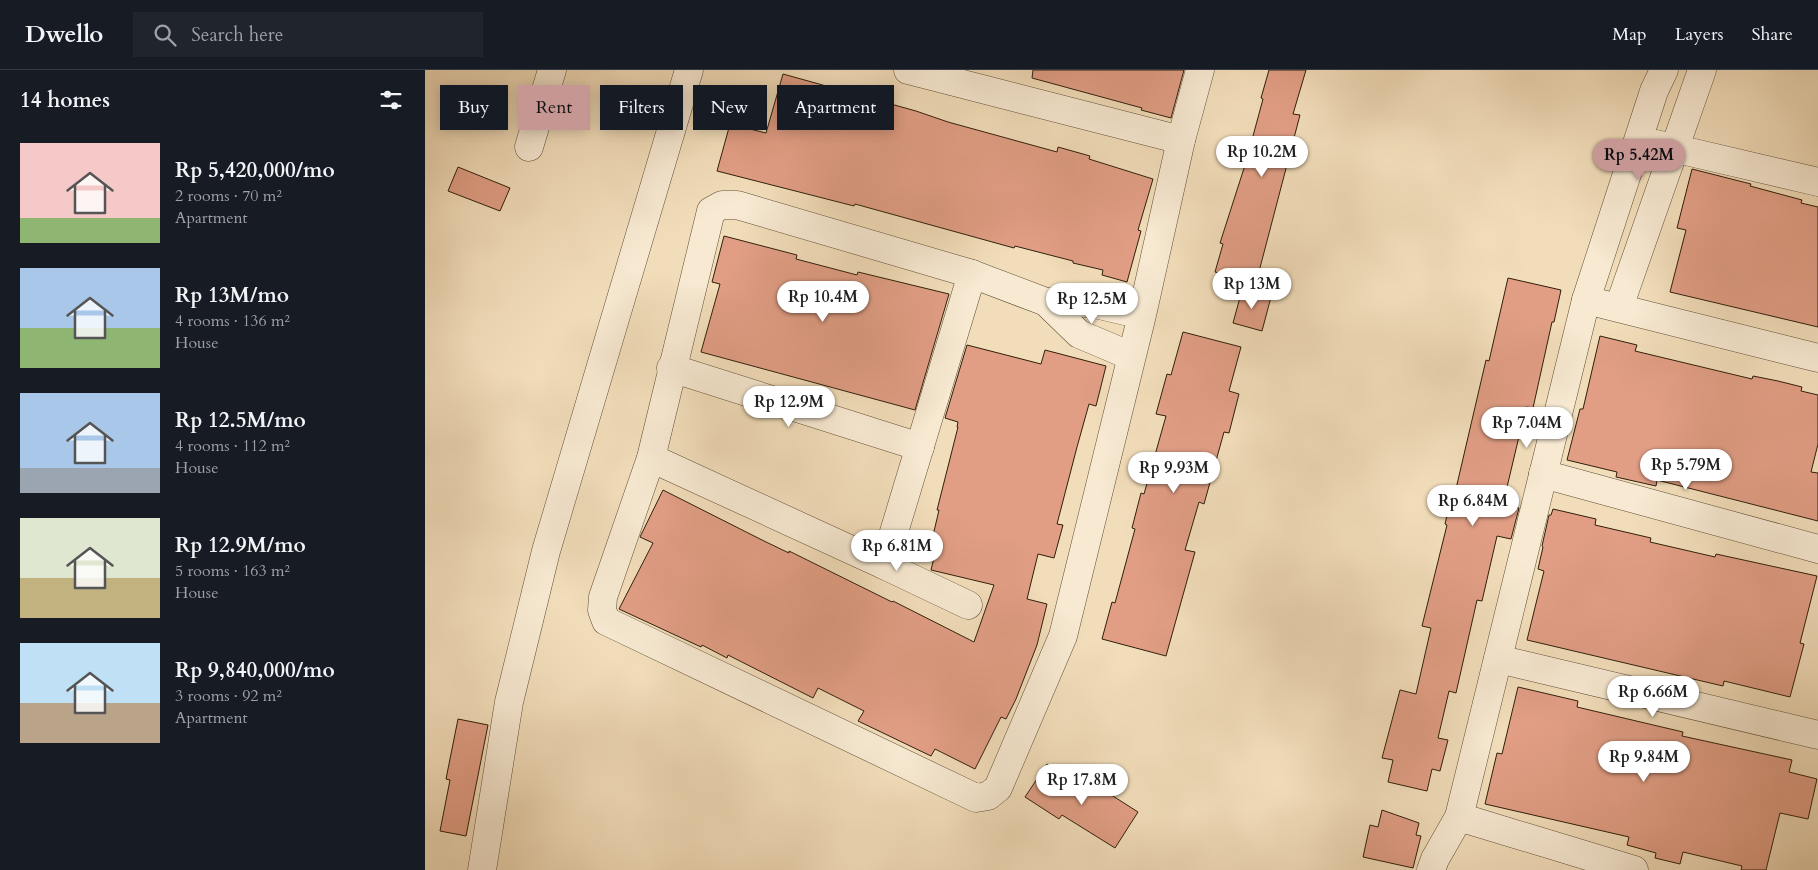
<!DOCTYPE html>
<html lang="en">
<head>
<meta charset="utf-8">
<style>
  :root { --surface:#171b24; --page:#20242c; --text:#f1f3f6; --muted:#9ea1a6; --line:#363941; --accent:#c59692 }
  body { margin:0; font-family:Cardo,serif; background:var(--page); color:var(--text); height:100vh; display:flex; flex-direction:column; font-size:19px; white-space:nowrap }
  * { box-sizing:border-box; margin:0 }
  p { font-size:16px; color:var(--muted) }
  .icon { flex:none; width:28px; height:28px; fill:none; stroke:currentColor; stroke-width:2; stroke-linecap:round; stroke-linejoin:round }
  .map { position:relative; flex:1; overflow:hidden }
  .panel { display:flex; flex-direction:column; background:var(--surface); width:425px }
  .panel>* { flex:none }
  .hud { position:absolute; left:15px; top:15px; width:475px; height:45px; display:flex; gap:10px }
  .price { position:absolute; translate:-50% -42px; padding:0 11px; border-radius:18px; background:#fff; color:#222; font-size:16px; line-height:32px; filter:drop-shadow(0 1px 2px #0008) }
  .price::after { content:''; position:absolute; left:50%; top:30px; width:15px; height:11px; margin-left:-8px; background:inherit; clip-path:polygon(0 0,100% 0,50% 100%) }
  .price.current { background:var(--accent); color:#111 }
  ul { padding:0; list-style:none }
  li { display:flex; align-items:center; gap:15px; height:125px; padding:0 20px }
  li span { display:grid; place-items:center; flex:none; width:140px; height:100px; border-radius:0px; color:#555 }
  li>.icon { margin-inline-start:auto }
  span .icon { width:60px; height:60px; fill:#fffc; stroke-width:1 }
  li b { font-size:21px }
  h2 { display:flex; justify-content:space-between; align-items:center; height:60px; padding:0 20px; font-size:21px }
  .chip { padding:0 18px; border-radius:0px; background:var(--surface); box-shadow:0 2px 12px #0003; font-size:18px; line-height:45px }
  .chip.current { background:var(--accent); color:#111 }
  header { display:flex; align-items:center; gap:30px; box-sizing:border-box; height:70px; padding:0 25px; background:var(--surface); border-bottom:1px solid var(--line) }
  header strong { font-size:24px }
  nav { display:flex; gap:28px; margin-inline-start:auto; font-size:18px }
  .search { width:350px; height:45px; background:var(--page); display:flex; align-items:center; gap:12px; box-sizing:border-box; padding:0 18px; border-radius:0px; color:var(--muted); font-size:19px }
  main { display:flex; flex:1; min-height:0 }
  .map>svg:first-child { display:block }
  .building { fill:#e19e85; stroke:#2f1f0a }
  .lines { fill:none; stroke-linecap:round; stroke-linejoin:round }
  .minor-casing { stroke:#604e36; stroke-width:29 }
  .minor { stroke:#f7e9d2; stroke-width:28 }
</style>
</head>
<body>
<header>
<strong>Dwello</strong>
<div class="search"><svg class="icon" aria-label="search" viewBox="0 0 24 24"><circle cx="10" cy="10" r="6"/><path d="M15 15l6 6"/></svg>Search here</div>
<nav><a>Map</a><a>Layers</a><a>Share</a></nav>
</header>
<main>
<section class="panel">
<h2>14 homes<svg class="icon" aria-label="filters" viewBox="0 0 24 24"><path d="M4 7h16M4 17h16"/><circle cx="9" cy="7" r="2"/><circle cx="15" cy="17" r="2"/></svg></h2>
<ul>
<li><span style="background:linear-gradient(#f6c9c9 75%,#8fb573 0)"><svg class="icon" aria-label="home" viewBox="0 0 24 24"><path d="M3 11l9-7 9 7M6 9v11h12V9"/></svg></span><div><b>Rp 5,420,000/mo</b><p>2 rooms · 70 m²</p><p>Apartment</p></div></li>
<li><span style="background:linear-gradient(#a9c7e8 60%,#8fb573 0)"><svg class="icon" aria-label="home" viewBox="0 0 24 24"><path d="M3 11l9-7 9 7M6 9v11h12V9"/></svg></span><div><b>Rp 13M/mo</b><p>4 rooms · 136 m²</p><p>House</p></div></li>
<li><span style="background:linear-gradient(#a9c7e8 75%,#9aa5b1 0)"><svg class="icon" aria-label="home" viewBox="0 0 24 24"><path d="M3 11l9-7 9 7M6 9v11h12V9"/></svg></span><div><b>Rp 12.5M/mo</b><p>4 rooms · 112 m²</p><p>House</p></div></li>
<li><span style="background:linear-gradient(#dfe7d0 60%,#c2b280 0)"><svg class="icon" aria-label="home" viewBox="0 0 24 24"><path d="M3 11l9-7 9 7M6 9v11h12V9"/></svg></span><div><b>Rp 12.9M/mo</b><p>5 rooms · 163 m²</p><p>House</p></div></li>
<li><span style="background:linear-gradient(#bfe0f5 60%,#b9a48a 0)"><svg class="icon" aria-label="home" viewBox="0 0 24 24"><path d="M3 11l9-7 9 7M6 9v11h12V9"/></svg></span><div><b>Rp 9,840,000/mo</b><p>3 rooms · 92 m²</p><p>Apartment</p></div></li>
</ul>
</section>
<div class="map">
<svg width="1393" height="800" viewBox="0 0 1393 800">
  <rect width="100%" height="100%" fill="#f2ddba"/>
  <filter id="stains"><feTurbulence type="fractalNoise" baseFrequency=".004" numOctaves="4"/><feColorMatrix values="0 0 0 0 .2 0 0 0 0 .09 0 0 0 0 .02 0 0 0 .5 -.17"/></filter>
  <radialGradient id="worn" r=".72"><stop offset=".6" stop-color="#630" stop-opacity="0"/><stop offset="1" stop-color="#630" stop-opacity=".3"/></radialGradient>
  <g class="building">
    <polygon points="608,0 759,0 746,48 716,40 717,38 607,8"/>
    <polygon points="844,0 881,0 868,44 875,45 831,213 790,202 798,174 795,173 821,92 838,29 836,28"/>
    <polygon points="358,4 491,41 523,52 632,82 633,77 665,86 664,89 728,109 713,160 716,161 702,212 677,205 678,200 648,193 648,191 590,176 589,178 430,134 429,136 292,101 305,54 341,63"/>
    <polygon points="33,97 85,118 75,141 23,121"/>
    <polygon points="1267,99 1326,114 1325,116 1377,130 1376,133 1393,137 1393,257 1245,222 1261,160 1252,158"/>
    <polygon points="299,166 372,185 371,189 432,205 433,202 524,224 490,340 276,282 295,214 287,212"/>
    <polygon points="1083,208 1136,220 1129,252 1127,252 1108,338 1101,337 1078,434 1094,438 1086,469 1072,466 1057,531 1052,530 1031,623 1024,621 1013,668 1023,670 1015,701 1007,699 1002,721 963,712 968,690 957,688 975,620 991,624 1006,558 997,556 1022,455 1020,454 1027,423 1030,423 1061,290 1064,291"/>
    <polygon points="817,220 846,227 837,261 808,253"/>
    <polygon points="758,262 816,277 804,321 814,324 804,363 799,362 779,434 774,432 760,480 770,482 741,586 677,569 687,532 690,533 710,459 707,458 716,423 719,424 741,346 731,344 742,304 746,305"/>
    <polygon points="1175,266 1212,275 1210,281 1327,309 1328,306 1353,311 1377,317 1376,321 1393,325 1393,374 1386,402 1393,403 1393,451 1232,410 1231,416 1191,407 1192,402 1142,390 1155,339 1158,339"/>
    <polygon points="542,275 616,294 620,280 681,296 671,336 664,334 652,377 632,454 638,455 629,488 613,484 602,529 622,534 612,575 591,629 581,649 576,647 550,699 510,679 506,686 433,651 439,641 393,618 388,628 303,585 302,588 277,575 276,577 194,539 228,473 215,467 238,420 339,471 364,483 364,481 467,532 468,531 549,572 569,515 506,500 513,471 507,470 514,440 512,440 533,357 532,357 533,352 520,348"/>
    <polygon points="1128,439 1171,449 1170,455 1226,468 1225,472 1290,487 1291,484 1392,506 1375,573 1379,574 1365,627 1299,611 1298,616 1102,570 1119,501 1113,499 1118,477 1117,476 1124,445 1126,445"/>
    <polygon points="1093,617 1153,631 1152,637 1258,662 1257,666 1367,690 1364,702 1392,709 1383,749 1355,743 1341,800 1316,800 1317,796 1258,782 1255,794 1230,788 1231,783 1202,775 1204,767 1060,734 1072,683 1077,684"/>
    <polygon points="33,649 63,655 41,766 15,761 25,710 21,709"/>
    <polygon points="622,694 661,720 666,712 713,742 690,778 637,745 634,749 600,727"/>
    <polygon points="957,740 994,753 991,765 996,766 988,798 938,787 945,755 953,757"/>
  </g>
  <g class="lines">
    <g class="minor-casing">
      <g id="minor">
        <polyline points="483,0 756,70"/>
        <polyline points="1231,74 1393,112"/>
        <polyline points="104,77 127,0"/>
        <polyline points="1161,230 1229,21 1239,0"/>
        <polyline points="621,232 654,264 706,286"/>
        <polyline points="1194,237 1277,0"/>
        <polyline points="717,245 666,233 621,232 547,204 312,135 297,135 286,141 226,388 178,527 177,540 181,551 551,728 563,726 573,718 638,566 717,245 756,70 775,0"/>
        <polyline points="246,298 495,377"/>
        <polyline points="226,388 459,495 547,204"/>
        <polyline points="1118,404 1393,479"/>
        <polyline points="459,495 543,535"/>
        <polyline points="1073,589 1393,665"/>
        <polyline points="1034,747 1209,800"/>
        <polyline points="57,800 84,632 121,481 264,0"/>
        <polyline points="1006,800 1010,789 1034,747 1161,230 1393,288"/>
      </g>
    </g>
    <use href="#minor" class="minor"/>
  </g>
  <rect width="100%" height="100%" filter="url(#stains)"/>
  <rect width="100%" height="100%" fill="url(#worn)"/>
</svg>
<b class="price" style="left:837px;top:108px">Rp 10.2M</b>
<b class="price current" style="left:1214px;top:111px">Rp 5.42M</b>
<b class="price" style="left:827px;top:240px">Rp 13M</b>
<b class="price" style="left:398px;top:253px">Rp 10.4M</b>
<b class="price" style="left:667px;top:255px">Rp 12.5M</b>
<b class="price" style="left:364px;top:358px">Rp 12.9M</b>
<b class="price" style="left:1102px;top:379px">Rp 7.04M</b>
<b class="price" style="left:1261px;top:421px">Rp 5.79M</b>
<b class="price" style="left:749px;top:424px">Rp 9.93M</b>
<b class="price" style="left:1048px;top:457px">Rp 6.84M</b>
<b class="price" style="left:472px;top:502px">Rp 6.81M</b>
<b class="price" style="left:1228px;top:648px">Rp 6.66M</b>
<b class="price" style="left:1219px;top:713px">Rp 9.84M</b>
<b class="price" style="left:657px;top:736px">Rp 17.8M</b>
<div class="hud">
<a class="chip">Buy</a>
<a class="chip current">Rent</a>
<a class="chip">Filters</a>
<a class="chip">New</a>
<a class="chip">Apartment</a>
</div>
</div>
</main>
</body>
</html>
